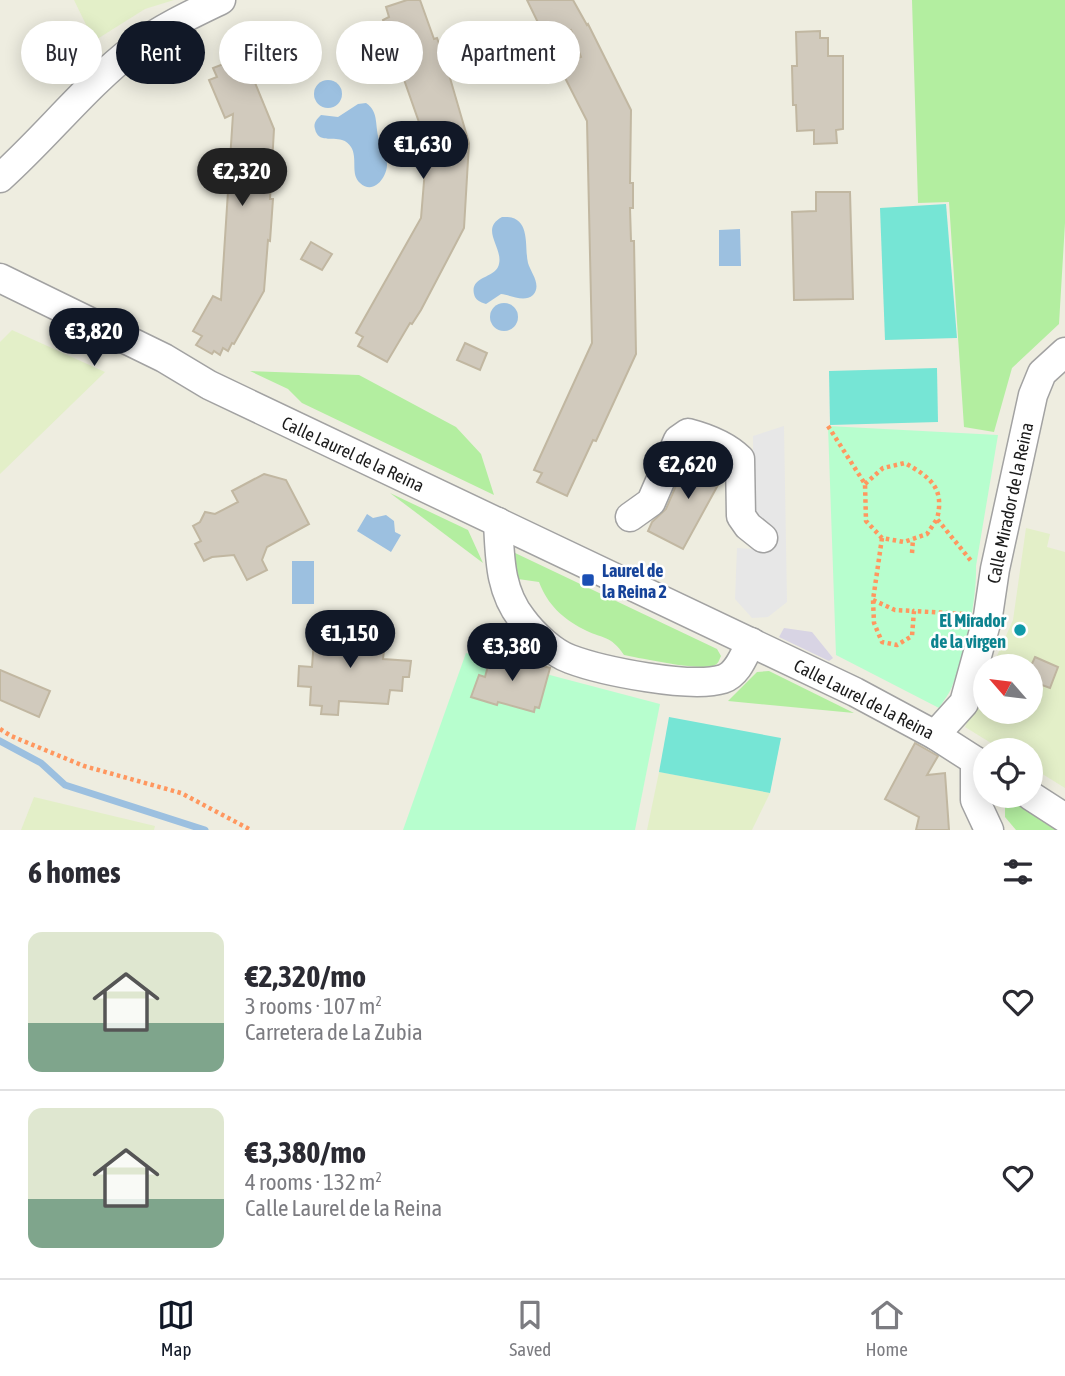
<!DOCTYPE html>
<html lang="en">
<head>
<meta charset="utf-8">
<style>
  :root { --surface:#fff; --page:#f7f7f7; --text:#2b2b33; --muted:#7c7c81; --line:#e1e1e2; --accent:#111827 }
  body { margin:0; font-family:"Asap Condensed",sans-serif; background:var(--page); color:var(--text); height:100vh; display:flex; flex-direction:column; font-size:26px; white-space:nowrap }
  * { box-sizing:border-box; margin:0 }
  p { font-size:23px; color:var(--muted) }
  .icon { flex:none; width:38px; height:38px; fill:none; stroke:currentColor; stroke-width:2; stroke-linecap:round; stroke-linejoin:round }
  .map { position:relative; height:830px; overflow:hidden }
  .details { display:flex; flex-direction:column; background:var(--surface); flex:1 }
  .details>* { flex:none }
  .guide { position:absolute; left:21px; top:21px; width:700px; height:63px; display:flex; gap:14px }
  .needle { width:46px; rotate:298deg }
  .buttons { position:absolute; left:973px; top:654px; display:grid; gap:14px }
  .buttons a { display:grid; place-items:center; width:70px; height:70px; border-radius:50%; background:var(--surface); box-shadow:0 4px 18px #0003; font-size:35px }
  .price { position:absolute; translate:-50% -60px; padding:0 16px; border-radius:24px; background:var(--accent); color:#fff; font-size:23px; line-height:46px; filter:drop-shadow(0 2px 4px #0008) }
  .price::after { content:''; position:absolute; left:50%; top:42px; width:21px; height:16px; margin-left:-10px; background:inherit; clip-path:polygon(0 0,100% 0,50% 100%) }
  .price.selected { background:#222; color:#fff }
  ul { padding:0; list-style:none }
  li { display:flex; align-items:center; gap:21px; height:175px; padding:0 28px }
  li+li { border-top:2px solid var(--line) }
  li span { display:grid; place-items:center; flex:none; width:196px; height:140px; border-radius:14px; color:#555 }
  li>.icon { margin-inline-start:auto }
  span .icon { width:84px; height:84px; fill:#fffc; stroke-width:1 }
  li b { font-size:30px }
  h2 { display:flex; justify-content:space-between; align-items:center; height:84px; padding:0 28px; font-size:30px }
  .pill { padding:0 24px; border-radius:32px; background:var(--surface); box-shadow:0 4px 18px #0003; font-size:24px; line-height:63px }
  .pill.selected { background:var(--accent); color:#fff }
  .dock { display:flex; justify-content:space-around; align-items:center; height:98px; border-top:2px solid var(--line); background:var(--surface); font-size:19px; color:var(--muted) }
  .dock a { display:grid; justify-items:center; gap:4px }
  .dock .selected { color:var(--accent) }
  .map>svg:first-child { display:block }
  .farmland { fill:#e3efc8 }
  .grass { fill:#b3eea0 }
  .park { fill:#b7fece }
  .pitch { fill:#76e5d5 }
  .parking { fill:#e7e7e7 }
  .plaza { fill:#d8d4e4 }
  .water { fill:#9cc0e0 }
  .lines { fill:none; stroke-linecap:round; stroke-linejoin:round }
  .stream { stroke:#9cc0e0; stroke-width:7 }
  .building { fill:#d1cabd; stroke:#c1b7a1; stroke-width:2 }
  .minor-casing { stroke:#a2a2a2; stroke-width:31 }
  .path { stroke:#ff975f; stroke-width:4.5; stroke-dasharray:3.5 3.5; stroke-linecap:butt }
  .minor { stroke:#fff; stroke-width:28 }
  .transit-dot { fill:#1a4fb4; stroke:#fff; stroke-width:2.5 }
  .culture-dot { fill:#0f9aa8; stroke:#fff; stroke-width:2.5 }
  .labels { text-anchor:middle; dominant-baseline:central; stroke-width:5; stroke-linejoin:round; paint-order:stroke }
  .street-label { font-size:18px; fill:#1b1b1b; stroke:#fff }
  .transit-label { font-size:18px; font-weight:bold; fill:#164399; stroke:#fff; text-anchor:start }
  .culture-label { font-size:18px; font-weight:bold; fill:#0d838f; stroke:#fff; text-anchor:end }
</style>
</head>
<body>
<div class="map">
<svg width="1065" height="830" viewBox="0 0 1065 830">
  <rect width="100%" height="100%" fill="#eeede0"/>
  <g class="farmland">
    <polygon points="74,0 174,0 145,9 94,41"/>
    <polygon points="12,330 105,372 0,474 0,342"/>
    <polygon points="1026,528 1050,534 1047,547 1065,552 1065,788 1031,767 1031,751 1004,751 965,727 985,681 985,712 1031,712 1031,681 1050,688 1058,667 1035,657 1030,667 992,667 1013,620"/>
    <polygon points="659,772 770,793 752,830 647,830"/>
    <polygon points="34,797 155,826 154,830 21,830"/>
  </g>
  <g class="grass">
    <polygon points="912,0 1065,0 1065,223 1059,324 1012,368 994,432 964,427 949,202 918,203"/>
    <polygon points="250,371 359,375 456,427 481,454 494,495 302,403 288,389"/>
    <polygon points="390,493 468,530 483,563"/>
    <path d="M513,552L717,649L721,656C719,660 719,663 715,665C703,672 640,658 624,655C611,635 602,639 583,629C562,618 548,605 539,582L518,579Z"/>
    <polygon points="769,671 854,713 728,701 757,672"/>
    <polygon points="1014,802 1060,830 1016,830 1005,817 1005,807"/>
  </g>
  <g class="park">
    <path d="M828,426L998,435L976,566C977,600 965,653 953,684C950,693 944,700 939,708L836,655Z"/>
    <polygon points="466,653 660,704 635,830 403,830"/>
  </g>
  <g class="pitch">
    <polygon points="946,204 957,338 885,340 880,208"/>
    <polygon points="937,368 938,422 830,425 829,371"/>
    <polygon points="669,717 781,738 770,793 659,772"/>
  </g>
  <polygon class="parking" points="784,426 787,602 768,617 752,618 735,599 737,548 753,549 753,436"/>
  <polygon class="plaza" points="784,628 812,632 833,658 829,661 779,637"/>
  <g class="water">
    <circle cx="328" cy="94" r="14"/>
    <path d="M366,103C380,112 374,128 380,142C383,149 386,155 387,163C388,176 374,196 360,183C350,174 358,158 351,147C349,144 346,141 342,140C332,137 318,143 315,129C313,123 317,119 321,115L338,117L358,104Z"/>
    <path d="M502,217C532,215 524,246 528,263C531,273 542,285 533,295C524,303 511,295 501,294L486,304C480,302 475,300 474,294C470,277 493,278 498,267C506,249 478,230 502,217Z"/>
    <polygon points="740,229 741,266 719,266 719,230"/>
    <circle cx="504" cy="317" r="14"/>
    <polygon points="367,514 373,518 386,515 394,521 395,532 401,535 391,552 357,531"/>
    <rect x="292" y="561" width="22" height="43"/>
  </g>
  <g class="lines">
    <polyline class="stream" points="0,741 41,763 65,785 205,830"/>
  </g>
  <g class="building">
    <polygon points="407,0 420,0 434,39 437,38 443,54 469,143 464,228 421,310 412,324 410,323 387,362 358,346 363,337 356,333 421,218 427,145 383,20 389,17 386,7"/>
    <polygon points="527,0 573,0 587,25 588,24 631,110 630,183 633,183 633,208 630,208 631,241 634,241 636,354 596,441 593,440 567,496 537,482 542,473 534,470 592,343 587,121 559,66 581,57 571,30 546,39"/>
    <polygon points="820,31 820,38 828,38 828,56 843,56 843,129 836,130 837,143 814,144 814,130 797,131 796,105 793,105 792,66 797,66 796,32"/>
    <polygon points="244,56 274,129 270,199 273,199 270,241 268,240 264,291 234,344 232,343 228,351 223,348 220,355 214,351 212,354 196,345 202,336 193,331 213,296 221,300 233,114 225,118 209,80 217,77 213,68"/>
    <polygon points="816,192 850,192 853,299 794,300 792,212 816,211"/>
    <polygon points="311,242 332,254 322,270 301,259"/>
    <polygon points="465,343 487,353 480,370 457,360"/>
    <polygon points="690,453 724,470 724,474 683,549 648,531 652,522 666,509"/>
    <polygon points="264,474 286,480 309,524 267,547 262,560 267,570 247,580 234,555 212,557 204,561 195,544 201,541 193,526 200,522 205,512 215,514 238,502 232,491"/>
    <polygon points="315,626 352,628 352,635 376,636 375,649 384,650 383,659 411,661 409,677 403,677 402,691 390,690 388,704 339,701 338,715 321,714 322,706 310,705 311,687 298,686 299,666 312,667"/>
    <polygon points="492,651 550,668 539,708 535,707 534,712 498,702 497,705 471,697 479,675 485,677"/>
    <polygon points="1035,657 1058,667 1050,688 1031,681 1031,666"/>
    <polygon points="0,670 50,691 39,717 0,700"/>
    <polygon points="915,743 938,756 927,775 945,773 949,830 916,830 919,817 885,799"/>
  </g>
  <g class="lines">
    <g class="minor-casing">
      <g id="minor">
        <path d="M0,178C47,136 86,85 136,47C162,28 192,14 221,0"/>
        <polyline points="0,278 164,358 209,385 855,692 935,735 985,767"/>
        <path d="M630,517L651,502L678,440L688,433C707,438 726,445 740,459L741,516L748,526L763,538"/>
        <path d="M498,522C500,556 499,590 522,619C533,634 553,653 570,659C602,671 691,689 723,679C738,674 744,655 751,642"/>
        <polyline points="935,735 964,703 988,616 995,569 1033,395 1042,373 1065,352"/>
        <polyline points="975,761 975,800 989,830"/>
        <polyline points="1031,796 1065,818"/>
      </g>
    </g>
    <g class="path">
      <polyline points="828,426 865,484 866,521 882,538 904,542 927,534 937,519"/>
      <path d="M865,484L883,468L905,463C930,477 945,488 937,519L972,562"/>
      <polyline points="882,538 873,600 874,623 882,642 897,645 912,636 914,611 963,614"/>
      <polyline points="912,553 913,539"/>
      <polyline points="873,600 895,610 914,611"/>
      <polyline points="0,729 11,736 84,766 181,793 251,830"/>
    </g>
    <use href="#minor" class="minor"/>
  </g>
  <rect class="transit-dot" x="581" y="573" width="14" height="14" rx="3.5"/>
  <circle class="culture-dot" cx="1020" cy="630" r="7"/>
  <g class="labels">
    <g class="street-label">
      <text transform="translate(353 454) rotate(25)">Calle Laurel de la Reina</text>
      <text transform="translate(1010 503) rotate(-78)">Calle Mirador de la Reina</text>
      <text transform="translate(864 699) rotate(27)">Calle Laurel de la Reina</text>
    </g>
    <g class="transit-label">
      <text x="602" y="570">Laurel de<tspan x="602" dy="21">la Reina 2</tspan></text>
    </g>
    <g class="culture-label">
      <text x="1006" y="620">El Mirador<tspan x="1006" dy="21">de la virgen</tspan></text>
    </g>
  </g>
</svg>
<div class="buttons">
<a><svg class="needle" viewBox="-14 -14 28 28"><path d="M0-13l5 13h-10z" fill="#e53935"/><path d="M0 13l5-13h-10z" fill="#7c7c81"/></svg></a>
<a><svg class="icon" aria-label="locate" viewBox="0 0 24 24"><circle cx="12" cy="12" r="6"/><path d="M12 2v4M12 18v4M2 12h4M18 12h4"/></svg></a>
</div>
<b class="price" style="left:423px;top:181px">€1,630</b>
<b class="price selected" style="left:242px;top:208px">€2,320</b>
<b class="price" style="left:94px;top:368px">€3,820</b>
<b class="price" style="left:688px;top:501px">€2,620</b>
<b class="price" style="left:350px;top:670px">€1,150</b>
<b class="price" style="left:512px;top:683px">€3,380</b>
<div class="guide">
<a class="pill">Buy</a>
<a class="pill selected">Rent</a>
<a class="pill">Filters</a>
<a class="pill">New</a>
<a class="pill">Apartment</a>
</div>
</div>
<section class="details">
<h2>6 homes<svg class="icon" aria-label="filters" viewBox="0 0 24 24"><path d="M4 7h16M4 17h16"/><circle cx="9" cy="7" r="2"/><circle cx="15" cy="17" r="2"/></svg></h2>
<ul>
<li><span style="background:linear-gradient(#dfe7d0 65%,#7fa58c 0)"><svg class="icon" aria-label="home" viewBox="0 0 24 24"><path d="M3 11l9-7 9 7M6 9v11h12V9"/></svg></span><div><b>€2,320/mo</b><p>3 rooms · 107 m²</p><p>Carretera de La Zubia</p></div><svg class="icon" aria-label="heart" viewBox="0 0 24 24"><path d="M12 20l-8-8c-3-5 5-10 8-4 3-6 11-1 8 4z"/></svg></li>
<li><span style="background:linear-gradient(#dfe7d0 65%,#7fa58c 0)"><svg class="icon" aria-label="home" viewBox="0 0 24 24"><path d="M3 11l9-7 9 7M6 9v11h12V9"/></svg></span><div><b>€3,380/mo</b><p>4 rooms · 132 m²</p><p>Calle Laurel de la Reina</p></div><svg class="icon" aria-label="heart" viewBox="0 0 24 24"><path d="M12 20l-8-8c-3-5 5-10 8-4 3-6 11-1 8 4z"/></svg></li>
</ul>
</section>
<nav class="dock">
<a class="selected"><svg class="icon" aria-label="map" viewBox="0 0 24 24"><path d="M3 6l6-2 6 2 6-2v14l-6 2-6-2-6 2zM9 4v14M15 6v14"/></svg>Map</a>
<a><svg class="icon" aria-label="saved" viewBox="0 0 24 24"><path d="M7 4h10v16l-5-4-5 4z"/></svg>Saved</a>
<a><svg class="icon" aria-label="home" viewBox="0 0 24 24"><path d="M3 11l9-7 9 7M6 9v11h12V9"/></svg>Home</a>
</nav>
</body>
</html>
